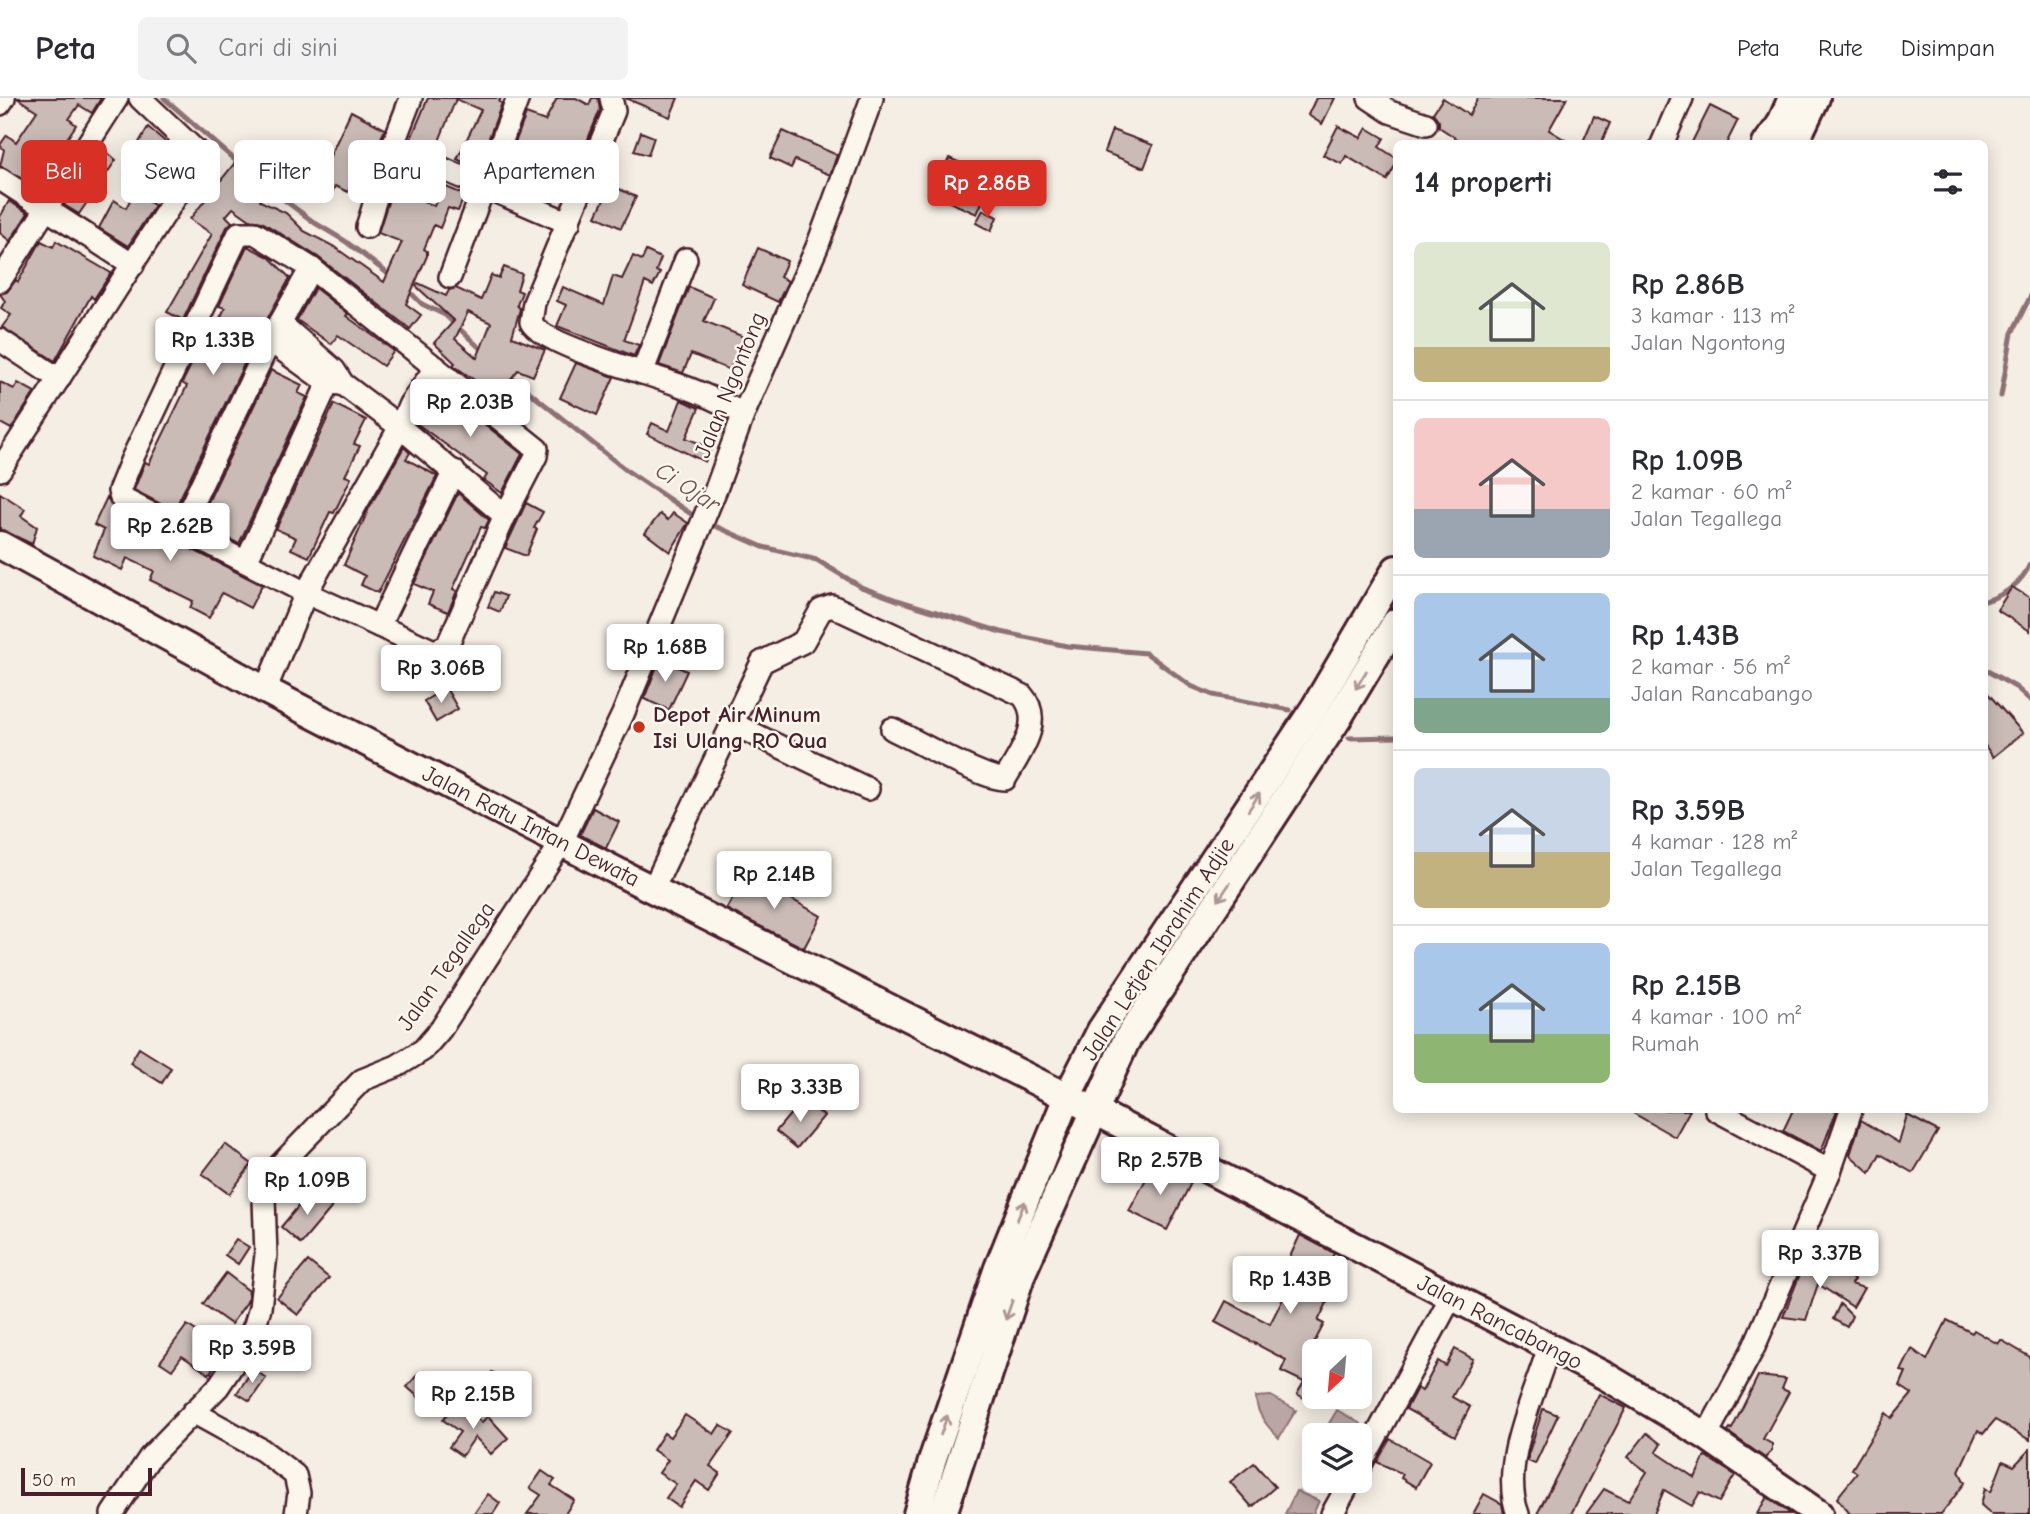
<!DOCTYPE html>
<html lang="id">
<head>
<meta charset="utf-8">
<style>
  :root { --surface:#fff; --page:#f2f2f3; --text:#2b2b33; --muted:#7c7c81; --line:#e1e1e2; --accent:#d93025 }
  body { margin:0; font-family:"Comic Neue",sans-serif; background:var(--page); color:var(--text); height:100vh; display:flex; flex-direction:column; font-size:26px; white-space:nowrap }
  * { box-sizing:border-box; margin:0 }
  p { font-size:23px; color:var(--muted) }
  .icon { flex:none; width:38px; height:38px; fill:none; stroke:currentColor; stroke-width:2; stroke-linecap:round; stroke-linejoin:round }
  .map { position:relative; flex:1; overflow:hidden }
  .details { position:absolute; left:1393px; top:42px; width:595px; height:973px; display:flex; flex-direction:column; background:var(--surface); border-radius:10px; box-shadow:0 4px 18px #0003 }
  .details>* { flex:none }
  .banner { position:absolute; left:21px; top:42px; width:665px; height:63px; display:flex; gap:14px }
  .needle { width:46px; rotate:206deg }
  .fabs { position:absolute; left:1302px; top:1241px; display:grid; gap:14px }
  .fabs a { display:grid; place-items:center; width:70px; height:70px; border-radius:10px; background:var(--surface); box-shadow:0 4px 18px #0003; font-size:35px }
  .scale { position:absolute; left:21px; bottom:18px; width:131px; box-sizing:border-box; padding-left:7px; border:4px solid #4a1f2b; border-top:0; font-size:19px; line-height:24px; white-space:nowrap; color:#4a1f2b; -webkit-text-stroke:5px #fbf7ec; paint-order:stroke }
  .price { position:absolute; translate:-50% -60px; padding:0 16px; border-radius:7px; background:#fff; color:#222; font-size:23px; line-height:46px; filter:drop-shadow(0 2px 4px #0008) }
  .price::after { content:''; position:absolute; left:50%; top:42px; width:21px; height:16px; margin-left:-10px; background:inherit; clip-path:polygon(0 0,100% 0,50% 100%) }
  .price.current { background:var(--accent); color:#fff }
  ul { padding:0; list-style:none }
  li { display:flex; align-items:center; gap:21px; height:175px; padding:0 21px }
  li+li { border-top:2px solid var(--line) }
  li span { display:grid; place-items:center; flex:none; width:196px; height:140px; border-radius:10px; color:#555 }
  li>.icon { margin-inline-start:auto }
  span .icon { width:84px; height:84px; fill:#fffc; stroke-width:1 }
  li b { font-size:30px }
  h2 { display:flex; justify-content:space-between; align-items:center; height:84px; padding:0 21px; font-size:30px }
  .tag { padding:0 24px; border-radius:10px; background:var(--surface); box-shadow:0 4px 18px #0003; font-size:24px; line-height:63px }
  .tag.current { background:var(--accent); color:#fff }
  header { display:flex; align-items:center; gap:42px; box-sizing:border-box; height:98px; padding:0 35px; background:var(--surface); border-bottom:2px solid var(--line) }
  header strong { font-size:33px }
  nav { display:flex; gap:38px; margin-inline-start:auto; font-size:24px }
  .search { width:490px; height:63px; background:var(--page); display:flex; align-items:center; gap:18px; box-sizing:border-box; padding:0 24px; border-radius:10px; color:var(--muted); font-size:26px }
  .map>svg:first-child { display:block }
  .water { fill:#baa7a5; stroke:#8d7174; stroke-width:2 }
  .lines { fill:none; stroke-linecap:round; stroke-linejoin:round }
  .stream { stroke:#8d7174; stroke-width:5 }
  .building { fill:#cabbb6; stroke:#4a1f2b; stroke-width:2; fill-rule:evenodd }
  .minor-casing { stroke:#4a1f2b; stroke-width:26 }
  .tertiary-casing { stroke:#4a1f2b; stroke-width:32 }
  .minor { stroke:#fbf7ec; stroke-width:21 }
  .tertiary { stroke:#fbf7ec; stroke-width:26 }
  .oneway { stroke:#ab9695 }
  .poi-dot { fill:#c8321e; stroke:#fbf7ec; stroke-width:2.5 }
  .labels { text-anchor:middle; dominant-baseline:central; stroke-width:5; stroke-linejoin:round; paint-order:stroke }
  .street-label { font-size:23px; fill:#4a1f2b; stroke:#fbf7ec }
  .poi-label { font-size:23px; font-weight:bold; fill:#4a1f2b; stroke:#fbf7ec; text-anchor:start }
  .water-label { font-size:24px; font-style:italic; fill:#714f56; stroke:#fbf7ec }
</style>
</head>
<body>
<header>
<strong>Peta</strong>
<div class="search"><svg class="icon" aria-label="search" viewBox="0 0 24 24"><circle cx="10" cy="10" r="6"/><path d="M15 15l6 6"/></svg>Cari di sini</div>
<nav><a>Peta</a><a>Rute</a><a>Disimpan</a></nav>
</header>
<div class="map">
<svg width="2030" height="1416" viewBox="0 0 2030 1416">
  <rect width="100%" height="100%" fill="#f4eee4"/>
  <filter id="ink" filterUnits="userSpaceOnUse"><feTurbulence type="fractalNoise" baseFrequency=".0143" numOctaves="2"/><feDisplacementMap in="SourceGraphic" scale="14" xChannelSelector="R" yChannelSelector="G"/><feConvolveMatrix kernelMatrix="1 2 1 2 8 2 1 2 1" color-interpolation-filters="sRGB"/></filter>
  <g filter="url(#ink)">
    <g class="water">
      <path d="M1271,1298L1296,1312L1279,1340C1268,1329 1256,1316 1256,1299Z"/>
      <polygon points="1337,1312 1361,1326 1355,1337 1322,1337"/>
      <polygon points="1296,1393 1319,1403 1313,1416 1285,1416"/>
    </g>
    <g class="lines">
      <g class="stream">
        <polyline points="164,0 259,83 315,125 345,143 391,178"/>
        <polyline points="407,191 422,206 445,217 485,255"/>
        <polyline points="507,276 626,372 697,420"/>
        <polyline points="2001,298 2012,235 2030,199"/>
        <polyline points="706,424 763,449 817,462 861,489 897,502 1001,534 1067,548 1146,555 1191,588 1213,597 1290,612"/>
        <path d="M1985,503C2005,497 2021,486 2030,466"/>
        <polyline points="1984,571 2017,590 2030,602"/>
        <polyline points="1349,640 1396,639"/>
      </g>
    </g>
    <g class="building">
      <polygon points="17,0 101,0 92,15 79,7 69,21 76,27 43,77 49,81 42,93 0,68 4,52 0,47 7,37 16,44 37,13"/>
      <polygon points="428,0 501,0 499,4 502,5 477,71 457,61 481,12 456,1 435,53 410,43"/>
      <polygon points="557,0 576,0 589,7 592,0 598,0 600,12 565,97 537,87 534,96 501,82 526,16 545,23"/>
      <polygon points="625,0 678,0 670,19"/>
      <polygon points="1316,0 1335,0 1322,26 1308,17"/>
      <polygon points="1443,0 1469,17 1478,0 1567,0 1549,32 1572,46 1465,46 1439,29 1439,23 1433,15"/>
      <polygon points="1710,8 1738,22 1726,46 1691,46"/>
      <polygon points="351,13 385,31 374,57 367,54 348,94 335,88 332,95 316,88"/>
      <polygon points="1594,18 1610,25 1601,46 1582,46"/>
      <polygon points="1338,28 1361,40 1367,30 1384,40 1379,49 1396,60 1396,66 1387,82 1346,58 1342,66 1323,57"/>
      <polygon points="148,29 183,59 174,73 137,48"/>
      <polygon points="1112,32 1153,47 1144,70 1104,54"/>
      <polygon points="783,33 837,57 830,77 795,62 791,70 770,60"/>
      <polygon points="641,34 654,39 648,57 634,53"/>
      <polygon points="101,49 116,62 79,116 64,107"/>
      <polygon points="949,60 993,79 977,116 933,97"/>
      <polygon points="234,66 263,89 260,103 286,115 304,133 333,148 384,184 402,144 378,135 393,89 434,108 444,88 465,97 458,113 448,110 440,130 434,127 424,151 427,153 427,158 406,206 421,217 410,231 318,159 262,124 250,122 233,110 226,118 232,124 227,129 183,222 167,214 212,136 190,121"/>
      <polygon points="140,83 151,93 145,102 155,107 128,148 99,130 114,102 126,110"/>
      <polygon points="611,87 636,99 621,130 596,118"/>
      <polygon points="9,103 28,115 10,143 0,135 0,119"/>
      <polygon points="983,112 997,119 991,133 976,125"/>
      <polygon points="41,143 53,149 56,143 111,175 94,201 91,198 55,263 2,229 11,217 1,210 5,203 0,196 7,194 16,182 18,184"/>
      <polygon points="247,148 269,159 290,180 258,237 174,413 134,392 145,364 149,366 187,288 182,285 203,243 208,245 225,210 219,208"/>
      <polygon points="758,150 787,163 780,179 788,183 778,204 742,187"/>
      <polygon points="646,153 661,160 656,173 660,175 653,188 645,184 624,242 639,247 634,258 557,228 566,207 557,203 563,189 604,207 613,178 622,181 633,158 642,162"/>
      <path d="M504,169L522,176L517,192L522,194L517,207L520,211L512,239L545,252L533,278L518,272L497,298L453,267L455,265L434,245L454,223L416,188L418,185L446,198L449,192L456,190L481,202L491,177L499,180ZM468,214L491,225L477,260L455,241Z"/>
      <polygon points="689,189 714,200 704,223 744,239 730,272 691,256 683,275 659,267"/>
      <polygon points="315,190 348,216 346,218 394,253 383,268 338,237 331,246 297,222"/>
      <polygon points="576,265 614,279 597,317 560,300"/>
      <polygon points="271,272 302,287 298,295 307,299 239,446 198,425"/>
      <polygon points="0,284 14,291 18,285 35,294 11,331 0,325"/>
      <polygon points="438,289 522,356 502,395 484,382 487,377 416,325"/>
      <polygon points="681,302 699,310 686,340 711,350 705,364 647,336 652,325 669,333"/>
      <polygon points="334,306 366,322 354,346 360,348 345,378 351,380 334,415 330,414 309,459 291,451 296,440 276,431"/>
      <polygon points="404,349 410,355 406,361 437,378 378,495 361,487 365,478 344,467 369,410"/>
      <polygon points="0,395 25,411 21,418 37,429 32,446 0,431"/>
      <polygon points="458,395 489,422 485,430 481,429 453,491 457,493 448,514 428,506 433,494 414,486"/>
      <polygon points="107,399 115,412 262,487 250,510 222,495 209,520 190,510 193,503 150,482 154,473 127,460 122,472 93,458 104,432 94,427"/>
      <polygon points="526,405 543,414 534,430 537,431 526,458 505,450"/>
      <polygon points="673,415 688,425 670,454 645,435 660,416 668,422"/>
      <polygon points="2012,489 2030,500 2030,533 1997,512"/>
      <polygon points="494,494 506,498 500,514 488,509"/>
      <polygon points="660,561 687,573 669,612 644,601"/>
      <polygon points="446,590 458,611 436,624 424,603"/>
      <polygon points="1984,591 2023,635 1993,659 1984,646"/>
      <polygon points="593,710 619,724 606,750 580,737"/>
      <polygon points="747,776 821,818 804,850 726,811"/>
      <polygon points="139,950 171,970 162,985 130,965"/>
      <polygon points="803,1001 824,1018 797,1050 776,1033"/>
      <polygon points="1628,1012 1690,1012 1675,1039"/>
      <polygon points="1793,1012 1837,1012 1821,1053 1783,1033"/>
      <polygon points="1907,1017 1938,1033 1913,1075 1880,1056 1870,1075 1850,1057 1861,1022 1899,1045"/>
      <polygon points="225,1046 252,1066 229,1096 202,1076"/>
      <polygon points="1154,1066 1191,1085 1167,1132 1129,1113"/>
      <polygon points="312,1092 332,1109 301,1146 281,1129"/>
      <polygon points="1300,1137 1334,1155 1314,1198 1327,1205 1318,1223 1324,1226 1314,1245 1314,1306 1297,1296 1304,1284 1281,1273 1286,1262 1215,1224 1226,1203 1270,1226 1294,1179 1283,1174"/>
      <polygon points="236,1141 249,1149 238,1166 225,1157"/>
      <polygon points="308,1163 329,1180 298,1217 277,1200"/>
      <polygon points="1804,1166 1830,1176 1834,1169 1854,1182 1851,1186 1864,1190 1853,1209 1818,1186 1806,1222 1783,1219"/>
      <polygon points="226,1175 249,1193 247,1204 231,1226 203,1206"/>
      <polygon points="1840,1206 1852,1218 1847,1229 1833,1221"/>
      <polygon points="1947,1222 1972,1235 1974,1232 1998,1246 2001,1242 2030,1259 2030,1342 1995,1322 1983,1336 1978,1332 1959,1373 1965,1385 1941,1416 1850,1416 1837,1400 1857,1375 1852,1371 1886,1315 1892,1320 1912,1296 1900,1288 1906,1274 1901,1273 1912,1251 1927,1262"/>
      <polygon points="187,1227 225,1252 209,1276 182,1258 172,1272 160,1264"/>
      <polygon points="271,1228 284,1237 271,1256 259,1248"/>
      <polygon points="1455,1251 1473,1261 1452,1299 1470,1309 1455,1338 1406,1311 1417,1290 1422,1293 1438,1263 1446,1268"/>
      <polygon points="253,1271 266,1280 250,1303 237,1295"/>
      <polygon points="492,1274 505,1282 493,1299 480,1290"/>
      <polygon points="418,1276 436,1292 425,1305 407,1289"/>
      <polygon points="1758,1278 1786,1281 1782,1291 1789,1294 1763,1341 1772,1346 1772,1353 1765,1360 1728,1334 1730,1330 1732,1331"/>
      <polygon points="1599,1296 1626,1310 1571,1416 1537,1416"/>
      <polygon points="454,1305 482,1324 488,1318 508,1340 491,1356 475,1339 462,1358 449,1349 460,1334 443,1322"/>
      <polygon points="1543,1311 1558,1317 1535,1366 1528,1363 1528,1357"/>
      <polygon points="685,1317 714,1336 720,1327 733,1335 710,1368 720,1375 709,1392 696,1383 679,1409 666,1400 676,1386 659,1375 668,1362 653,1352 664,1335 670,1339"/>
      <polygon points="1647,1335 1661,1346 1656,1354 1695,1380 1705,1358 1735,1377 1719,1404 1700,1394 1692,1408 1664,1392 1654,1416 1586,1416 1604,1391 1628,1403 1647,1374 1628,1359"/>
      <polygon points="1390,1341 1430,1364 1416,1389 1401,1380 1403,1376 1377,1364"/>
      <polygon points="2030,1351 2030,1416 1991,1416 1981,1407 1985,1390 1991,1394 2003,1363 2014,1368"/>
      <polygon points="1254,1365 1275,1389 1252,1409 1230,1384"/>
      <polygon points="542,1373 555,1382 551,1387 574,1402 565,1416 527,1416 541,1397 530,1390"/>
      <polygon points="488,1396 500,1405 493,1416 474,1416"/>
      <polygon points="1484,1396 1502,1406 1504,1416 1473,1416"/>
      <polygon points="1767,1399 1791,1416 1757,1416"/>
    </g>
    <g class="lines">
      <g class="minor-casing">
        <g id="minor">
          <polyline points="411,0 391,52 408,56 569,125"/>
          <path d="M611,0L614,13L534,205L531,224C540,246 653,277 679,287C701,294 722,306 744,315"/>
          <polyline points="1369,0 1390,14 1426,26"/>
          <polyline points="0,6 4,0"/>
          <polyline points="1662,46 1682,0"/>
          <polyline points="0,81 133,167"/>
          <polyline points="367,129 391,52"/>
          <polyline points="311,170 255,135 239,135 132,361 119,393 121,400 306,495 434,553 447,548 505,418"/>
          <polyline points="450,179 518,0"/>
          <polyline points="0,183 117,0"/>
          <polyline points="0,242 59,281"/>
          <polyline points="270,243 328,285 342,286"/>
          <polyline points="642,275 686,161"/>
          <polyline points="0,372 197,66 196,53 140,0"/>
          <polyline points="180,431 270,243 311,170 537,351 536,358 505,418 400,329 410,306 436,269"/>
          <polyline points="246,464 328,285"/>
          <polyline points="379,528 454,373"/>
          <polyline points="265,592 306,495 400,329 343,286 334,272 280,225"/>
          <polyline points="733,626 868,691"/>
          <path d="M653,791L762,564L803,544L821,512L832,508L1022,597C1045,623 1020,655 1005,681C984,682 915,642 892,631"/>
          <polyline points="1716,1012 1830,1073"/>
          <polyline points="193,1314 262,1352 295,1377 299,1395 296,1416"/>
          <polyline points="1706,1338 1754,1249 1830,1073 1851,1012"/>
          <polyline points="1360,1368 1451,1199"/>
          <polyline points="112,1416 150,1359 218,1289 240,1256 255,1227 260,1210 266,1157 264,1101 269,1083 279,1068 362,982 397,968 423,952 441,931 562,744 623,616 716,391 744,315 817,149 872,0"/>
          <polyline points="1332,1416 1351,1382"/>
          <path d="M1518,1416C1499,1367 1534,1298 1549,1249"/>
        </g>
      </g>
      <g class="tertiary-casing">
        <g id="tertiary">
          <polyline points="1766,46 1780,27 1792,0"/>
          <polyline points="1794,46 1816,0"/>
          <polyline points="0,447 265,592 632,781 1093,1012 1607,1279 1706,1338 1819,1416"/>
          <polyline points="917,1416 933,1360 998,1170 1067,999 1101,932 1315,609 1396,471"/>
          <polyline points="943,1416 1022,1175 1126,943 1337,622 1396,524"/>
        </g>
      </g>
      <use href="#minor" class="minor"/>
      <use href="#tertiary" class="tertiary"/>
    </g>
    <defs><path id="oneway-shaft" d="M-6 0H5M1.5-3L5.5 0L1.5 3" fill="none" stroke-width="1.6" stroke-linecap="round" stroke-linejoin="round" transform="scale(1.75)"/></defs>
    <g class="oneway">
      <use href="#oneway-shaft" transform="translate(1361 582) rotate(121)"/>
      <use href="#oneway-shaft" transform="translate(1254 704) rotate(-57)"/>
      <use href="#oneway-shaft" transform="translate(1224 794) rotate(124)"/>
      <use href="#oneway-shaft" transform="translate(1021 1113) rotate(-68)"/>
      <use href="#oneway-shaft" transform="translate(1009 1212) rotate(109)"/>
      <use href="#oneway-shaft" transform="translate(944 1327) rotate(-71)"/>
    </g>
  </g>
  <circle class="poi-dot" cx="639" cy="629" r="7"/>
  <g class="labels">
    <g class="street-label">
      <text transform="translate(730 287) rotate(-68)">Jalan Ngontong</text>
      <text transform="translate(531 728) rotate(27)">Jalan Ratu Intan Dewata</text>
      <text transform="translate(1158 851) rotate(-57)">Jalan Letjen Ibrahim Adjie</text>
      <text transform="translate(446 868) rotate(-55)">Jalan Tegallega</text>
      <text transform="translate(1500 1224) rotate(27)">Jalan Rancabango</text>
    </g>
    <g class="poi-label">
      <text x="653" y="616">Depot Air Minum<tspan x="653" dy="26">Isi Ulang RO Qua</tspan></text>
    </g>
    <g class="water-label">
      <text transform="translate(688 389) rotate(33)">Ci Ojar</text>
    </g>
  </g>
</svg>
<div class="fabs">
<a><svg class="needle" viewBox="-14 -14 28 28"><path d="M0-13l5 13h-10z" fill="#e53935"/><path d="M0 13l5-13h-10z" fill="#7c7c81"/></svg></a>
<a><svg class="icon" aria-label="layers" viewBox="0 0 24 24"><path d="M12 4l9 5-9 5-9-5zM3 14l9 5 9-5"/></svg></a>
</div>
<div class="scale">50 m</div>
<b class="price current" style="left:987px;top:122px">Rp 2.86B</b>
<b class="price" style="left:213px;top:279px">Rp 1.33B</b>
<b class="price" style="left:470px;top:341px">Rp 2.03B</b>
<b class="price" style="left:170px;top:465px">Rp 2.62B</b>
<b class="price" style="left:665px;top:586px">Rp 1.68B</b>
<b class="price" style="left:441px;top:607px">Rp 3.06B</b>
<b class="price" style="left:774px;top:813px">Rp 2.14B</b>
<b class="price" style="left:800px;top:1026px">Rp 3.33B</b>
<b class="price" style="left:1160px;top:1099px">Rp 2.57B</b>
<b class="price" style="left:307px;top:1119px">Rp 1.09B</b>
<b class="price" style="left:1820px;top:1192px">Rp 3.37B</b>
<b class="price" style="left:1290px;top:1218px">Rp 1.43B</b>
<b class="price" style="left:252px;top:1287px">Rp 3.59B</b>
<b class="price" style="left:473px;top:1333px">Rp 2.15B</b>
<div class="banner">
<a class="tag current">Beli</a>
<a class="tag">Sewa</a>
<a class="tag">Filter</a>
<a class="tag">Baru</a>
<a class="tag">Apartemen</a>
</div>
<section class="details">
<h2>14 properti<svg class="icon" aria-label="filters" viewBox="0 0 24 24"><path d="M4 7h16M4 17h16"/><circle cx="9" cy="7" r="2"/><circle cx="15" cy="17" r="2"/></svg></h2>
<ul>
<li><span style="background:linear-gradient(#dfe7d0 75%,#c2b280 0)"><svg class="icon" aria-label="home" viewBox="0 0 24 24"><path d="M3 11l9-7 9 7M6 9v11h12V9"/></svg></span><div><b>Rp 2.86B</b><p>3 kamar · 113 m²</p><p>Jalan Ngontong</p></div></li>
<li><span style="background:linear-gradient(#f6c9c9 65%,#9aa5b1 0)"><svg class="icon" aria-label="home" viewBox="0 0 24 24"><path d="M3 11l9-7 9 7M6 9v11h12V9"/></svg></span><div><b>Rp 1.09B</b><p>2 kamar · 60 m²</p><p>Jalan Tegallega</p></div></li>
<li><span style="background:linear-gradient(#a9c7e8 75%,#7fa58c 0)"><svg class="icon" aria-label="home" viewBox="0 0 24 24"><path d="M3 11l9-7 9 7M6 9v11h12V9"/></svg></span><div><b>Rp 1.43B</b><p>2 kamar · 56 m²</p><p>Jalan Rancabango</p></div></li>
<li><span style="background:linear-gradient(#c9d6e8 60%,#c2b280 0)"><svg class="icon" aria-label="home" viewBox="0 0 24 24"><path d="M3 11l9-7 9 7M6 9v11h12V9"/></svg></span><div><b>Rp 3.59B</b><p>4 kamar · 128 m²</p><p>Jalan Tegallega</p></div></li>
<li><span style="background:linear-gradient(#a9c7e8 65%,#8fb573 0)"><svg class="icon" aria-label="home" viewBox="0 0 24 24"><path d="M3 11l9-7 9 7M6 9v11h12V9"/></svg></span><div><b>Rp 2.15B</b><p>4 kamar · 100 m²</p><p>Rumah</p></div></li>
</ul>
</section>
</div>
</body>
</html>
